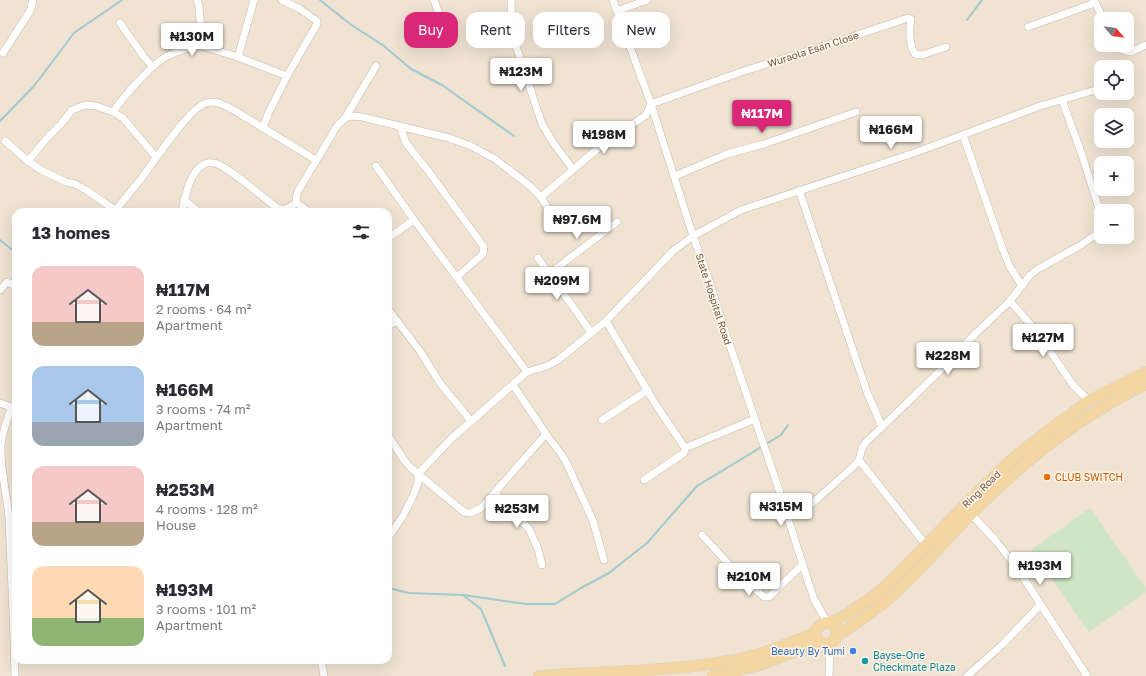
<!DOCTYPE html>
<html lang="en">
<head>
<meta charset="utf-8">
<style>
  :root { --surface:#fff; --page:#f7f7f7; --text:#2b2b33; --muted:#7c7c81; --accent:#db2777 }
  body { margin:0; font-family:"Golos Text",sans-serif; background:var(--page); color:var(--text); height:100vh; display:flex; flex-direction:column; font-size:15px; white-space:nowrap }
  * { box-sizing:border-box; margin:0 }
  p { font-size:13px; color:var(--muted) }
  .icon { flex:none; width:22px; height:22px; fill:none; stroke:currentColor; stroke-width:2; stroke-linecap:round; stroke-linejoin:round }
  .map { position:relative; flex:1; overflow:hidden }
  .details { position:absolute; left:12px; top:208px; width:380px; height:456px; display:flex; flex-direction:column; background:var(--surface); border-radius:12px; box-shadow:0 4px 16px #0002 }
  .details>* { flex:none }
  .hud { position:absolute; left:404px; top:12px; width:380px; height:36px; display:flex; gap:8px }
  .needle { width:26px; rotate:118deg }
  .buttons { position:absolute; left:1094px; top:12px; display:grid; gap:8px }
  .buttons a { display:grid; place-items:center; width:40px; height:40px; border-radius:8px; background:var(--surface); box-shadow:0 4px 16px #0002; font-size:20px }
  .price { position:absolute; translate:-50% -34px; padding:0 9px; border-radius:4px; background:#fff; color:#222; font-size:13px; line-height:26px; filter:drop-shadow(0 1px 2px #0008) }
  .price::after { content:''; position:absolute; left:50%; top:24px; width:12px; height:9px; margin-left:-6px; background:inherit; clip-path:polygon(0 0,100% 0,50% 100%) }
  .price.selected { background:var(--accent); color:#fff }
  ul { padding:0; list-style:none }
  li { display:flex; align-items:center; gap:12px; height:100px; padding:0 20px }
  li span { display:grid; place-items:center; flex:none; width:112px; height:80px; border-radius:12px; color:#555 }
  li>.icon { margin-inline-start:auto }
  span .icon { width:48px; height:48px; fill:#fffc; stroke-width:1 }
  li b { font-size:17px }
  h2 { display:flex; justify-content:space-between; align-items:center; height:48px; padding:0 20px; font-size:17px }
  .pill { padding:0 14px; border-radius:12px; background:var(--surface); box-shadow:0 4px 16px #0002; font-size:14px; line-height:36px }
  .pill.selected { background:var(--accent); color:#fff }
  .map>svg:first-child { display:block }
  .residential { fill:#f0e3d2; fill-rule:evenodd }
  .green { fill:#d0e5c3 }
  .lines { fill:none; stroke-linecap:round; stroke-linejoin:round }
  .stream { stroke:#a1c9d2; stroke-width:2 }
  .minor-casing { stroke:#c9b9aa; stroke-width:8 }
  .primary-casing { stroke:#d7d1cd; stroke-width:12 }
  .minor { stroke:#fff; stroke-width:7 }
  .primary { stroke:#f3d6a1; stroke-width:11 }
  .food-dot { fill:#e8710a; stroke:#fdf5e8; stroke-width:1.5 }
  .shop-dot { fill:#3f7fe0; stroke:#fdf5e8; stroke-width:1.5 }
  .culture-dot { fill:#0f9aa8; stroke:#fdf5e8; stroke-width:1.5 }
  .labels { text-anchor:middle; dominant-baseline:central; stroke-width:3; stroke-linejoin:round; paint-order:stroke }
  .street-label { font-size:10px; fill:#6f594b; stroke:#fdf5e8 }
  .food-label { font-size:10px; fill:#c56008; stroke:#fdf5e8; text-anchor:start }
  .shop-label { font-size:10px; fill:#366cbe; stroke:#fdf5e8; text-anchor:end }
  .culture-label { font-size:10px; fill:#0d838f; stroke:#fdf5e8; text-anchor:start }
</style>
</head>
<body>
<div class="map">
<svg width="1146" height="676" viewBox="0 0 1146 676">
  <rect width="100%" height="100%" fill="#faf1e3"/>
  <path class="residential" d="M0,0H1146V676H0ZM1101,19H1127V45H1101ZM1101,67H1127V93H1101ZM1101,115H1127V141H1101ZM1101,163H1127V189H1101ZM1101,211H1127V237H1101ZM16,212H388V660H16Z"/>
  <polygon class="green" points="1090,508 1146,588 1146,592 1089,632 1031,550"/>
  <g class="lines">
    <g class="stream">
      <polyline points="320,0 350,24 384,46 411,69 442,85 514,136"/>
      <polyline points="967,20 982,0"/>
      <polyline points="0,121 34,86 74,33 122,0"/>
      <polyline points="0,240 16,253"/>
      <polyline points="388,588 409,593 463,595 481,609 505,666"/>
      <polyline points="463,595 526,604 555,604 581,588 609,573 647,543 697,486 781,435 788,425"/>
    </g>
    <g class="minor-casing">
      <g id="minor">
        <polyline points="197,0 199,6 202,46"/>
        <polyline points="434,0 438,11"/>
        <polyline points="511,0 512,34 542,124 554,144 573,169"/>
        <polyline points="613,0 651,104 693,236 708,277 725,331 779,490 809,584 814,599 827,622"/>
        <polyline points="1094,0 1103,19"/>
        <polyline points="617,11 647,0"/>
        <polyline points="120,23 144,57 153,67"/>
        <polyline points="1028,27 1095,3"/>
        <polyline points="1118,45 1122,50 1131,52 1146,45"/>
        <polyline points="3,53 30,11 33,0"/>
        <polyline points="238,57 254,0"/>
        <polyline points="1062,100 1081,152 1101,215"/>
        <path d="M113,112C124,96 151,65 167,56C176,52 187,48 197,46H202L238,57L287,76"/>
        <polyline points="345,118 376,66"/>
        <polyline points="400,126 406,143 429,172 484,247 483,254 457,277"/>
        <polyline points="263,128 268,114 287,76 317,24 317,21 300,9 282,0"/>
        <polyline points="963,135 1003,250 1010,267 1022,286"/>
        <polyline points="5,141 28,161 41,170 66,182 75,184 86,190 115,210"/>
        <polyline points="28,161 47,138 61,124 72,110 85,105 96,106 113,112 123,118 156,157"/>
        <polyline points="376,166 414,220 527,372"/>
        <polyline points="675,176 727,154 764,144 856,112"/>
        <polyline points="799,190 867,392 882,427"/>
        <path d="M541,197L596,150L646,115L651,104L741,72L827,45L908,18L911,19C909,31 909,44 915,54L922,55L946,47"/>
        <polyline points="184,200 199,212"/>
        <polyline points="297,203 296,197 298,191 337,126 345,118 352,116 362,117 449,138 471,146 495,159 530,186 541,197 556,222"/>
        <path d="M114,212C123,201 132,190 141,179C153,163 189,108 206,103C215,100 224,105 232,109L316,160"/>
        <path d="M182,212C185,196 192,159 214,163C225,164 265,199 277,208C287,211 288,207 297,203L309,212"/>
        <polyline points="388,238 414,220"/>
        <polyline points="538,258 591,332"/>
        <polyline points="549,274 617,222"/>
        <polyline points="0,290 7,282 16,286"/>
        <polyline points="1010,301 1037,332 1073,385 1089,401"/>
        <polyline points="388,309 420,351 440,383 471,421"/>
        <polyline points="606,321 656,405 685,448"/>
        <polyline points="388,326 397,321"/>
        <polyline points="513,385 546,434 562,455 568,466 593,521 604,560"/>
        <path d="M0,403L11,407C8,420 2,432 1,445C0,470 7,494 9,518C11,571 14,623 15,676"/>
        <polyline points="602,420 648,390"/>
        <polyline points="388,435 404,460 411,468 464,512 471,513 481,508 546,434"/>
        <polyline points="859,460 926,545"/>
        <polyline points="644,480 684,453 685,448 755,419"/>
        <polyline points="495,493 529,529 538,549 542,565"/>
        <polyline points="971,514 997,542 1019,571 1087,676"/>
        <polyline points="787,516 807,507 817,499 854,466 859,460 862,448 866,442 882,427 950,361 976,333 1010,301 1030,275 1038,269 1081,245 1101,231"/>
        <polyline points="702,535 737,573 764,597 769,597 771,595 803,564"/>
        <polyline points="388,538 403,516 413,496 418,483 418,474 451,439 527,372 547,366 558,360 606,321 673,251 693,236 741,210 914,153 1040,106 1099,89"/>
        <polyline points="321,660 324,676"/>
        <polyline points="829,676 830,644"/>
        <polyline points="967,676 1003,644 1040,605"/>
      </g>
    </g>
    <g class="primary-casing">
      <g id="primary">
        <polyline points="830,623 849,613 875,595 892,580 963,507 1010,461 1048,431 1089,401 1146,372"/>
        <path d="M837,636C838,611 804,627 819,641C826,647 834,643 837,636C859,621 881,607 900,588C925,565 947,538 971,514C1022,462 1080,416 1146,384"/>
        <path d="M539,676C604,671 670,672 734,660C762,655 789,643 816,633"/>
        <polyline points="713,676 760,665 820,642"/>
      </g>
    </g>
    <use href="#minor" class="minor"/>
    <use href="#primary" class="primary"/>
  </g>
  <circle class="food-dot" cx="1047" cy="477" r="4"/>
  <circle class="shop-dot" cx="853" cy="651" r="4"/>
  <circle class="culture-dot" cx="865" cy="661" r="4"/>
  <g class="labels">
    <g class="street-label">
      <text transform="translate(813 49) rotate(-18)">Wuraola Esan Close</text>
      <text transform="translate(714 299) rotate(72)">State Hospital Road</text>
      <text transform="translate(981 489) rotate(-44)">Ring Road</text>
    </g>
    <g class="food-label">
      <text x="1055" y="477">CLUB SWITCH</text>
    </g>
    <g class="shop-label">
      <text x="845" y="651">Beauty By Tumi</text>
    </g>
    <g class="culture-label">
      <text x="873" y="655">Bayse-One<tspan x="873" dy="12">Checkmate Plaza</tspan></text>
    </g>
  </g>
</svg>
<div class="buttons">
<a><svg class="needle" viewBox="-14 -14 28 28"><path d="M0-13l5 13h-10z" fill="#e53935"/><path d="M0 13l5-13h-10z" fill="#7c7c81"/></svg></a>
<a><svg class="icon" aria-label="locate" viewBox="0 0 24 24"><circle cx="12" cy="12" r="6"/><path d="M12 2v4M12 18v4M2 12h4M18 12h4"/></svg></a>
<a><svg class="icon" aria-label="layers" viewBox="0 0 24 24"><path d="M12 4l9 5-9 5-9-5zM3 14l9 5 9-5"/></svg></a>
<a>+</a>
<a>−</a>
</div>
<b class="price" style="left:192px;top:57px">₦130M</b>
<b class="price" style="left:521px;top:92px">₦123M</b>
<b class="price selected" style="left:762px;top:134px">₦117M</b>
<b class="price" style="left:891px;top:150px">₦166M</b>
<b class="price" style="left:604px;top:155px">₦198M</b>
<b class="price" style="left:577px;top:240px">₦97.6M</b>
<b class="price" style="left:557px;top:301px">₦209M</b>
<b class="price" style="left:1043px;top:358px">₦127M</b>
<b class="price" style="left:948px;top:376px">₦228M</b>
<b class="price" style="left:781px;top:527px">₦315M</b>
<b class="price" style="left:517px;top:529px">₦253M</b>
<b class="price" style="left:1040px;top:586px">₦193M</b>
<b class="price" style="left:749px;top:597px">₦210M</b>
<div class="hud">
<a class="pill selected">Buy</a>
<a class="pill">Rent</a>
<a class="pill">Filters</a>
<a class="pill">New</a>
</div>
<section class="details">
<h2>13 homes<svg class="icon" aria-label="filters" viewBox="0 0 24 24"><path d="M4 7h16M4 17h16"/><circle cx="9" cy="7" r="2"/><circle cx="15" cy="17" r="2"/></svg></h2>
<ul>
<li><span style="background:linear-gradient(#f6c9c9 70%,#b9a48a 0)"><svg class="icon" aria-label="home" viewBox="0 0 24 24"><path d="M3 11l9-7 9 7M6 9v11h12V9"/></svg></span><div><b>₦117M</b><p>2 rooms · 64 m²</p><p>Apartment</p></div></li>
<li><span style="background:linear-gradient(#a9c7e8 70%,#9aa5b1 0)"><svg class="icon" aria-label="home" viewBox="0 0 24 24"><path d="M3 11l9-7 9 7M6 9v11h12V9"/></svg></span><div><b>₦166M</b><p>3 rooms · 74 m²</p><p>Apartment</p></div></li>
<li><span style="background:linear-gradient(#f6c9c9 70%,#b9a48a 0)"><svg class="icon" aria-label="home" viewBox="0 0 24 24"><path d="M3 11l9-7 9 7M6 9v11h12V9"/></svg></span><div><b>₦253M</b><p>4 rooms · 128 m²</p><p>House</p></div></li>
<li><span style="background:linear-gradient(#ffd9b3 65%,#8fb573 0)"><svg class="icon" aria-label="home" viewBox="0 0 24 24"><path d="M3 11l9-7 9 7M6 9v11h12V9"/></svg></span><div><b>₦193M</b><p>3 rooms · 101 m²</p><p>Apartment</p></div></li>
</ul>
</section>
</div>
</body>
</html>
